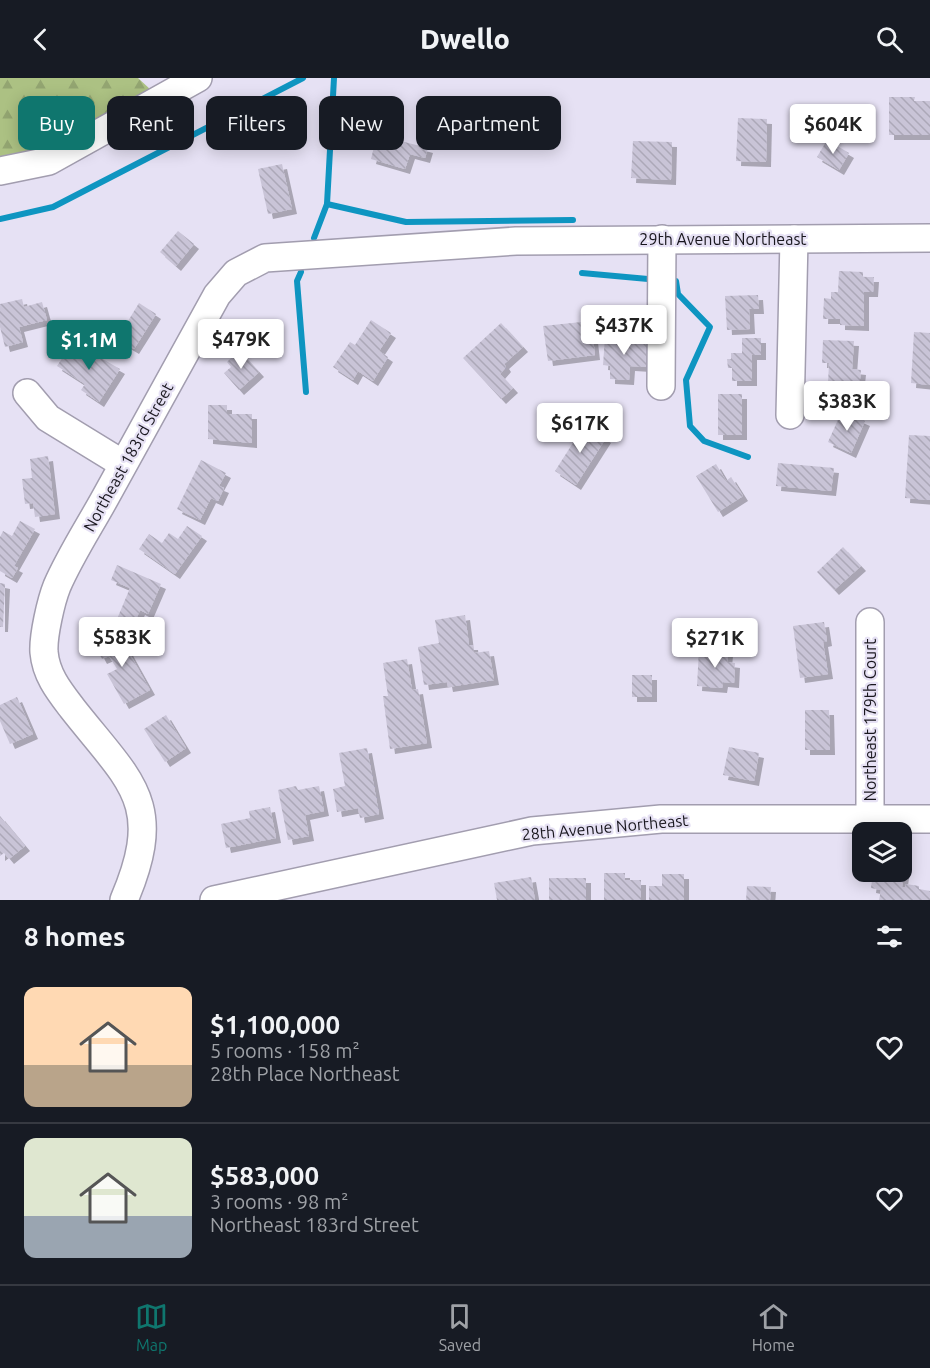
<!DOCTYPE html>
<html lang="en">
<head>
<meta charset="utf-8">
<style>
  :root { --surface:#171b24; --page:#20242c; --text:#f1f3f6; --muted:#9ea1a6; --line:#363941; --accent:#0f766e }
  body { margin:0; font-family:Ubuntu,sans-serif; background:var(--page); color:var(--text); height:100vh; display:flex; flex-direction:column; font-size:22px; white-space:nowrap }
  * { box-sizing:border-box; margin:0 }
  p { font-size:20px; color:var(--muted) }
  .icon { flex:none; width:33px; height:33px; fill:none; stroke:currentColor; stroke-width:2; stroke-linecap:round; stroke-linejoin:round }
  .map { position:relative; height:822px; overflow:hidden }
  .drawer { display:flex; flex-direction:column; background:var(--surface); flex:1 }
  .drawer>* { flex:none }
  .guide { position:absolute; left:18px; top:18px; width:600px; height:54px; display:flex; gap:12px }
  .buttons { position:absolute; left:852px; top:744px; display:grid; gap:12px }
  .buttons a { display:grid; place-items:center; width:60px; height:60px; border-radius:12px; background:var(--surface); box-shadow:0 3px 15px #0003; font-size:30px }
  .price { position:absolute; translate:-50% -51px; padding:0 14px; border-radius:6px; background:#fff; color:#222; font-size:20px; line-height:39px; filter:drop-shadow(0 2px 3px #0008) }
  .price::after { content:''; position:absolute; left:50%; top:36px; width:18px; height:14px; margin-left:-9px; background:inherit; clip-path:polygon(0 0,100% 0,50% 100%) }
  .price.current { background:var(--accent); color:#fff }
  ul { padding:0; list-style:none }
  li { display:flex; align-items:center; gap:18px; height:150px; padding:0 24px }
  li+li { border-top:2px solid var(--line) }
  li span { display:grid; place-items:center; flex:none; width:168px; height:120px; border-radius:12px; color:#555 }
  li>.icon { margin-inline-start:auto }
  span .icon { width:72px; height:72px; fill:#fffc; stroke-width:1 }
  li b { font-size:26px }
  h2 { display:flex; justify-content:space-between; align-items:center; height:72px; padding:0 24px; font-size:26px }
  .tag { padding:0 21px; border-radius:12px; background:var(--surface); box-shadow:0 3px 15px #0003; font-size:21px; line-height:54px }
  .tag.current { background:var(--accent); color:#fff }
  header { display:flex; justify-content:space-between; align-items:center; height:78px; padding:0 24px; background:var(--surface); font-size:27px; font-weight:800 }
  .tabs { display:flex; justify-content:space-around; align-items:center; height:84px; border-top:2px solid var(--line); background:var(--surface); font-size:16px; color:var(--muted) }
  .tabs a { display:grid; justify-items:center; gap:3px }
  .tabs .current { color:var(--accent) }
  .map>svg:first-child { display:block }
  .forest { fill:url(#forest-firs) }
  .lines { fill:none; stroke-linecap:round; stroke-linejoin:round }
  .stream { stroke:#0e95c1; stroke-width:6 }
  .building { fill:url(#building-back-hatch); filter:url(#shadow) }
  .minor-casing { stroke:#a29daf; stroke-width:30 }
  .minor { stroke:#fff; stroke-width:27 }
  .labels { text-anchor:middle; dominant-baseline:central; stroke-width:4.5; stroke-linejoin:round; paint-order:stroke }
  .street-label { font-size:16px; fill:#19171e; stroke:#e6e1f4 }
</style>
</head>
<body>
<header><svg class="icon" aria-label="back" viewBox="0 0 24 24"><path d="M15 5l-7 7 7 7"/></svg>Dwello<svg class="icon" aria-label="search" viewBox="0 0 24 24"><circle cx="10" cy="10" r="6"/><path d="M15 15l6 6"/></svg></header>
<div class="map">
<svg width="930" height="822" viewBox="0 0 930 822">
  <defs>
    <pattern id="forest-firs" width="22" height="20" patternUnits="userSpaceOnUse" patternTransform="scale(1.5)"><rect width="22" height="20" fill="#acc183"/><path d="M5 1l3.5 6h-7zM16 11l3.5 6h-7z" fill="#93a571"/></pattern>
    <pattern id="building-back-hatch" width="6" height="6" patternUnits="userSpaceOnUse" patternTransform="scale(1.5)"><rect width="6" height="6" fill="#c9c4d7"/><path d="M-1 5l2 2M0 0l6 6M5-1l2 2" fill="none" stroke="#aca8b8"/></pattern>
    <filter id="shadow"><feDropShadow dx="5" dy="5" stdDeviation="0" flood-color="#0004"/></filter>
  </defs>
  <rect width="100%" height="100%" fill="#e6e1f4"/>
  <polygon class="forest" points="0,0 138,0 151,12 33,75 0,80"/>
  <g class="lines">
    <g class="stream">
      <polyline points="327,126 406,144 573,142"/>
      <polyline points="0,141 53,129 303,0"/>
      <polyline points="314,160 327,126 334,0"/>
      <polyline points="301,194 297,203 306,314"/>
      <polyline points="582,195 648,201"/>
      <polyline points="676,203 678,216 710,249 686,302 690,348 704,363 748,379"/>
    </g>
  </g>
  <g class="building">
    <polygon points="889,19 915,19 914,23 930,23 930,57 889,57"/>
    <polygon points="738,40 767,41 766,84 736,83"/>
    <polygon points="377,57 428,70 425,80 410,76 405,91 371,81"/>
    <polygon points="827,62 849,75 839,92 817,79"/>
    <polygon points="633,63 672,64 671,102 631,100"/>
    <polygon points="282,86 292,131 268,136 258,91"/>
    <polygon points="178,153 194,166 176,188 160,174"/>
    <polygon points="839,193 863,194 863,199 874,199 873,214 864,214 864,248 840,247 840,241 823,241 824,220 831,221 831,214 838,214"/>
    <polygon points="758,217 759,231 749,231 750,251 727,252 725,218"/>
    <polygon points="22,221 24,229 42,224 47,242 19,249 23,264 5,269 0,249 0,226"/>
    <polygon points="139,225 156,236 134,271 117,261"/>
    <polygon points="371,242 391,255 379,273 388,279 373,303 358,293 353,302 333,289 350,264 355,267"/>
    <polygon points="591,243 595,277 548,283 543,248"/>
    <polygon points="501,245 523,269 504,286 506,289 500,296 513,310 501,321 463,280"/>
    <polygon points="914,254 930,255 930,307 911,305"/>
    <polygon points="605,259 647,262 646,289 630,288 629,302 610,301 610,288 603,287"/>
    <polygon points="742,260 761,260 761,277 752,277 752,303 732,303 732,290 728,290 727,281 731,281 731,275 742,275"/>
    <polygon points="823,262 854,263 852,291 861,292 859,310 828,305 829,285 822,285"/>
    <polygon points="73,264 120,291 99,324 81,312 85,306 57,288"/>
    <polygon points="239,272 259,294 239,312 224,295 231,289 227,284"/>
    <rect x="718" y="316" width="24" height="41"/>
    <polygon points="208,327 227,327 227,336 252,336 252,365 208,361"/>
    <polygon points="842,333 865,343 851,375 828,364"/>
    <polygon points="585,346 606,360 576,407 555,393"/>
    <polygon points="909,357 930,358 930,422 905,420"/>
    <polygon points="48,378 55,436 35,439 33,425 25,426 22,401 32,400 30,381"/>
    <polygon points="201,382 226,395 219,408 224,410 218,423 211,420 200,442 177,431"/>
    <polygon points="778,385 834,390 831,413 776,408"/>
    <polygon points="716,386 726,403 731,399 743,418 718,434 696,398"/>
    <polygon points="20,443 35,451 14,488 18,490 12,500 0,493 0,459 3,453 12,458"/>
    <polygon points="187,448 202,458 175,496 139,471 149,456 162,465 169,455 178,461"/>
    <polygon points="843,469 861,488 834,512 817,494"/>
    <polygon points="117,487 161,506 148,536 140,532 133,548 117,541 130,510 111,502"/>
    <polygon points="0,505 5,506 3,549 0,549"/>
    <polygon points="465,537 469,567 473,567 474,575 489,573 494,602 448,609 447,604 424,607 418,569 439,565 435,542"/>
    <polygon points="824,544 827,563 823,564 828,596 800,600 793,548"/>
    <polygon points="117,553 150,612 124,626 107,596 117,591 109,578 102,581 94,566"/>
    <polygon points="699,571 728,573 727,584 735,585 734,605 723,604 722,610 697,608"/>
    <polygon points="407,581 412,612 418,611 427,665 390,671 383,618 388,618 383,585"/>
    <rect x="632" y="597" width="20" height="22"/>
    <polygon points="17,619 33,656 10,666 0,643 0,627"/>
    <polygon points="805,632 829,632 830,672 805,672"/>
    <polygon points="166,637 186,670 165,684 144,651"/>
    <polygon points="729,669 759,675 754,703 723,697"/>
    <polygon points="367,670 379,736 360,740 358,730 337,734 333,711 345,708 339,675"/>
    <polygon points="296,708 298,712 319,708 324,733 305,737 309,758 288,762 278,712"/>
    <polygon points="270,729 276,760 226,770 221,746 250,740 249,733"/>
    <polygon points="0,738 25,768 9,781 4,775 0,778"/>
    <polygon points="902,789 905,789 902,809 905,809 906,806 919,808 919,811 930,813 930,822 879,822 881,812 871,810 873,794 902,794"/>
    <polygon points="604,795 625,795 625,802 641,802 641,822 604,822"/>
    <polygon points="662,796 684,796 684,822 649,822 649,808 662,808"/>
    <polygon points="531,799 535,822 497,822 494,805"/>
    <rect x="549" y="800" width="37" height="22"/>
    <polygon points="747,808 771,809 770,822 746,822"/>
  </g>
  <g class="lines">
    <g class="minor-casing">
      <g id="minor">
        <polyline points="0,93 49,83 198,0"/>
        <polyline points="661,308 662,161"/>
        <polyline points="27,315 48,340 123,386"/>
        <polyline points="790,337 794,161"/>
        <polyline points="870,544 870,740"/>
        <path d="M124,822C166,724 130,704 72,630C59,613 46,597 44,574C43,558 51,523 57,508C70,478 89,449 105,420C142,352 180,285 217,217L236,195L265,180L516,163L930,160"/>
        <polyline points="214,822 532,753 661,741 930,741"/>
      </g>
    </g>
    <use href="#minor" class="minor"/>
  </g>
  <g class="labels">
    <g class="street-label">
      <text x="723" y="161">29th Avenue Northeast</text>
      <text transform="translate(128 379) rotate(-61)">Northeast 183rd Street</text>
      <text transform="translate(870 642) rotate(-90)">Northeast 179th Court</text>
      <text transform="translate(605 749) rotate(-5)">28th Avenue Northeast</text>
    </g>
  </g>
</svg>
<div class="buttons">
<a><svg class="icon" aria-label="layers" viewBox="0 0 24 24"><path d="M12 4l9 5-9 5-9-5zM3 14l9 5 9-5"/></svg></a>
</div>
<b class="price" style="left:833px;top:77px">$604K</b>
<b class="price" style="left:624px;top:278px">$437K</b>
<b class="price" style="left:241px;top:292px">$479K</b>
<b class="price current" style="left:89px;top:293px">$1.1M</b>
<b class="price" style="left:847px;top:354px">$383K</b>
<b class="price" style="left:580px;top:376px">$617K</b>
<b class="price" style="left:122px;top:590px">$583K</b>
<b class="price" style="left:715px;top:591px">$271K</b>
<div class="guide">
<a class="tag current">Buy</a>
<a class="tag">Rent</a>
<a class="tag">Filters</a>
<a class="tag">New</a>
<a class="tag">Apartment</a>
</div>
</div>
<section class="drawer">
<h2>8 homes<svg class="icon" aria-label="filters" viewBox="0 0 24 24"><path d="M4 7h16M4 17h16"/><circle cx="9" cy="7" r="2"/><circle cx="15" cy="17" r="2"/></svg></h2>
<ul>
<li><span style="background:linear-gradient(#ffd9b3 65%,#b9a48a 0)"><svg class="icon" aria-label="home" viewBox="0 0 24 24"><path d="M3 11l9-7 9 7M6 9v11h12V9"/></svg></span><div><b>$1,100,000</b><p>5 rooms · 158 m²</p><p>28th Place Northeast</p></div><svg class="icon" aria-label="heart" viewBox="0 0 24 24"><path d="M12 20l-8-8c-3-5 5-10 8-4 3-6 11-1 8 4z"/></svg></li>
<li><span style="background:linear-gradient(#dfe7d0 65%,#9aa5b1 0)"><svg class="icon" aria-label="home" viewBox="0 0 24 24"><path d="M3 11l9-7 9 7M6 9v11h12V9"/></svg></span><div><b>$583,000</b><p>3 rooms · 98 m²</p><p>Northeast 183rd Street</p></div><svg class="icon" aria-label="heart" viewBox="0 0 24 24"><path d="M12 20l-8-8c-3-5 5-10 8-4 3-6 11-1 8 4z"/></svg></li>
</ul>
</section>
<nav class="tabs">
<a class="current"><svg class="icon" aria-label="map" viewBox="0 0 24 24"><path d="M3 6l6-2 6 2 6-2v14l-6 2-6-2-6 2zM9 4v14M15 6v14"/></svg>Map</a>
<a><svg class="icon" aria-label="saved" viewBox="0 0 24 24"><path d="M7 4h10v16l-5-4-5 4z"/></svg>Saved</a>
<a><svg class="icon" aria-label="home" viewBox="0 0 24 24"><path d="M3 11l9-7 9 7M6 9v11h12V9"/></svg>Home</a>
</nav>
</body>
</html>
